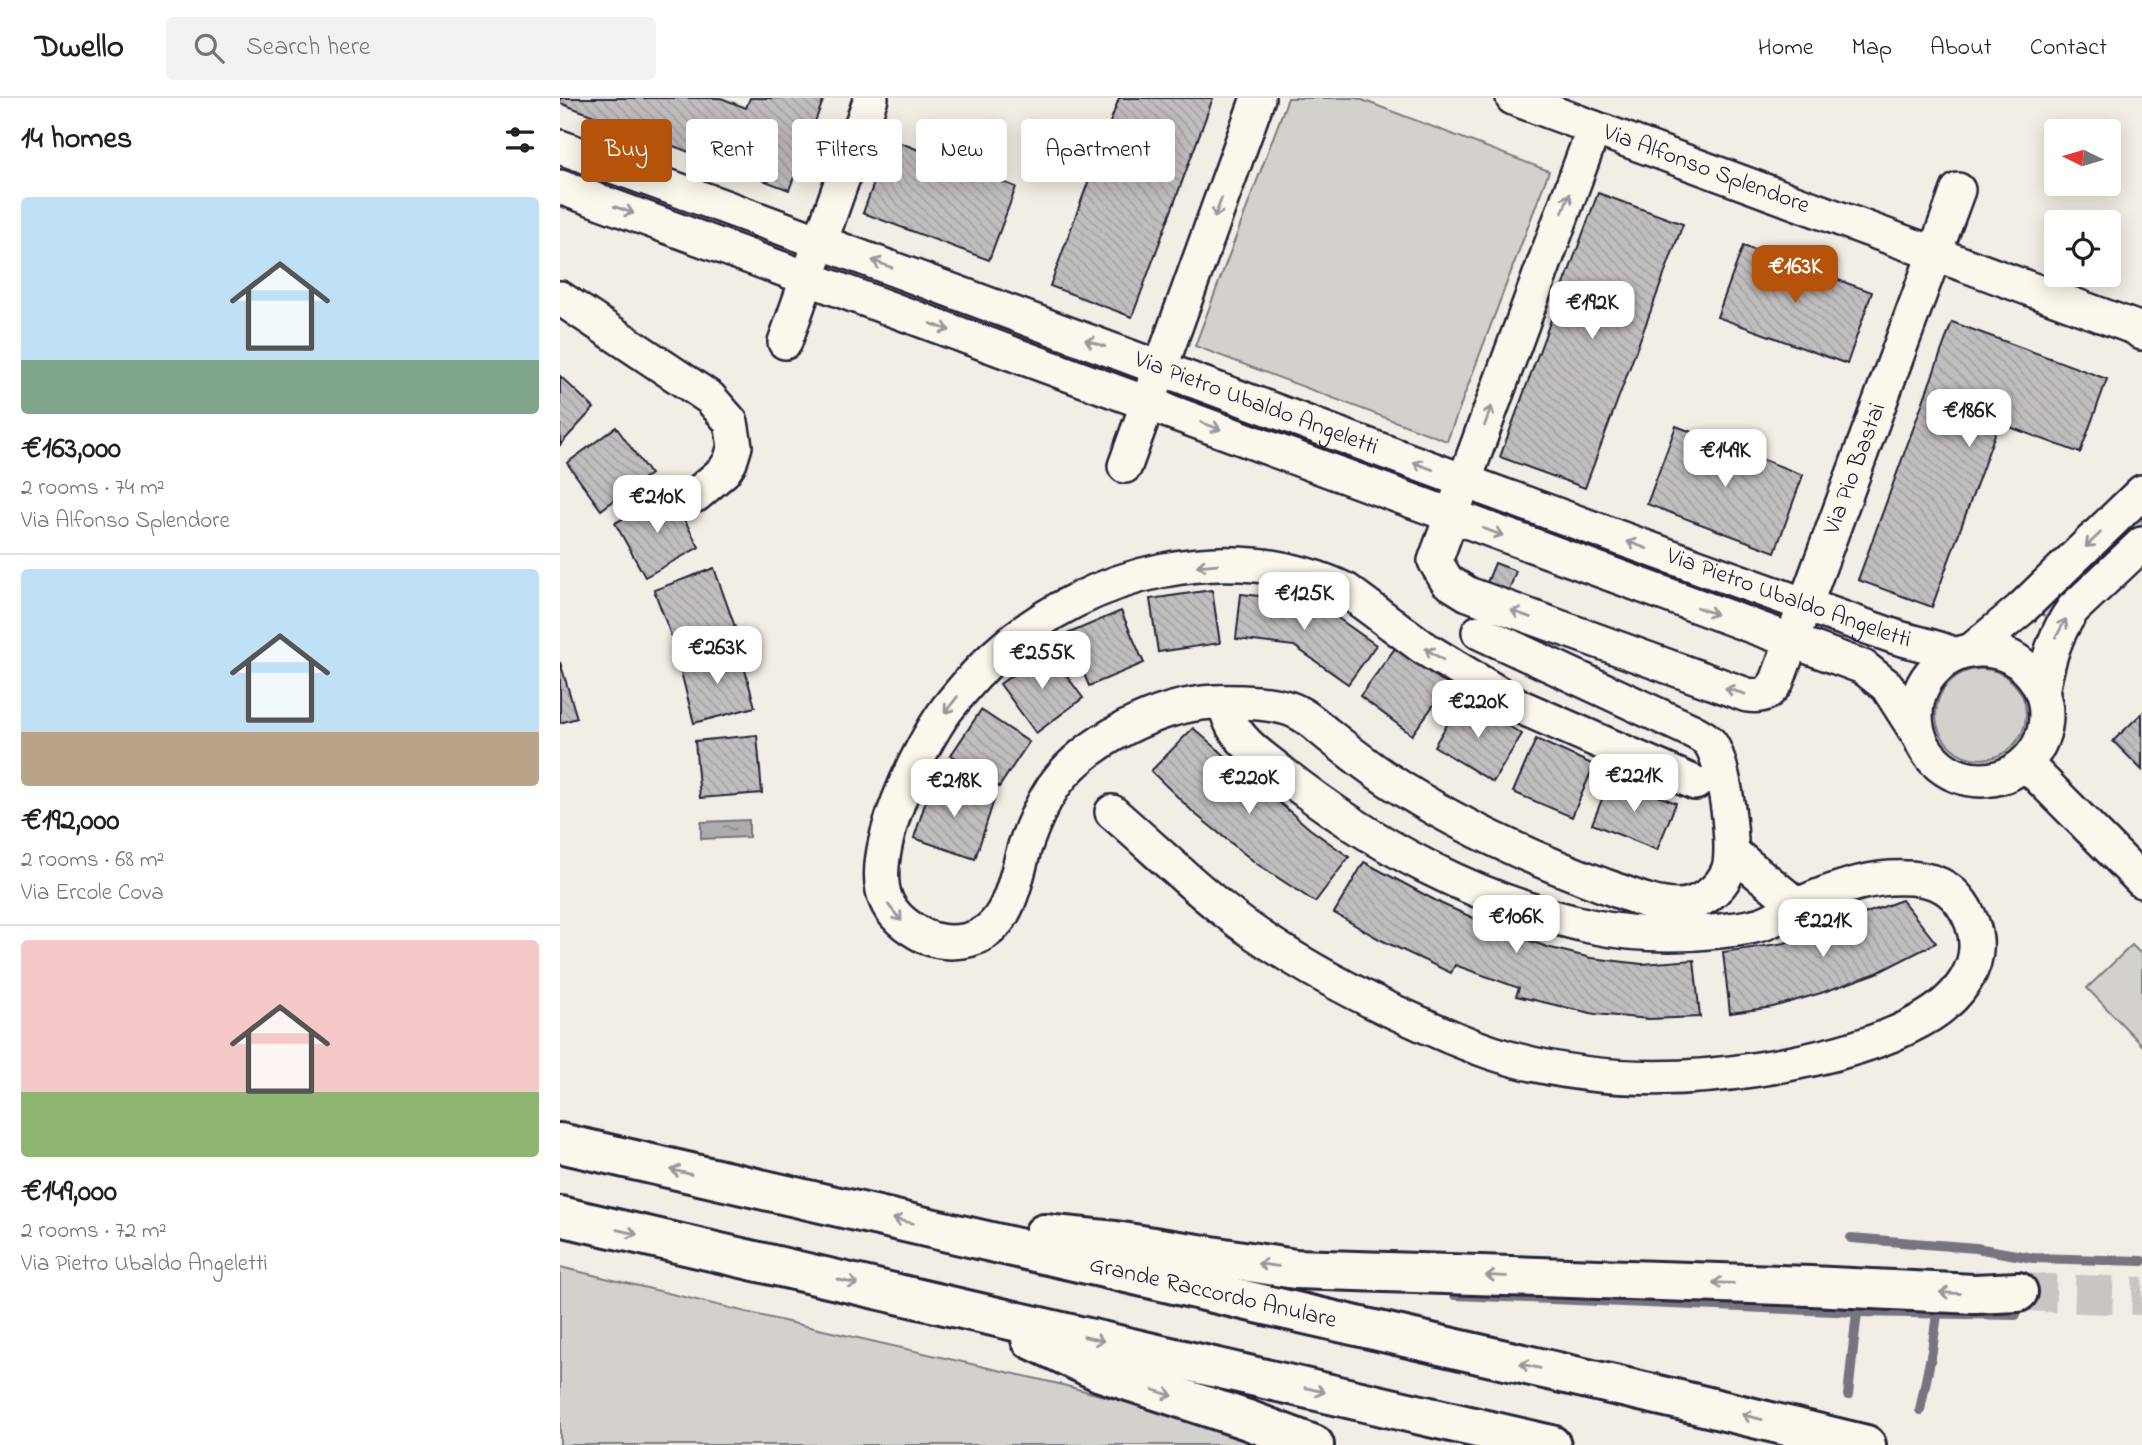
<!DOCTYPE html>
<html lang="en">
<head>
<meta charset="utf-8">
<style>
  :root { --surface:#fff; --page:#f2f2f2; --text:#202124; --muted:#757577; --line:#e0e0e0; --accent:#b45309 }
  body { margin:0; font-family:"Indie Flower",sans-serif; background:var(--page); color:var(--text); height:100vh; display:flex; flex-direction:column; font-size:26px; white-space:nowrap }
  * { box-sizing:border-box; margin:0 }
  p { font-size:23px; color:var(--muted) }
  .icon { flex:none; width:38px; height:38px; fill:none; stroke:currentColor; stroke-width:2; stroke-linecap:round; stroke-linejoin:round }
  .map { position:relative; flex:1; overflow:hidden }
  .details { display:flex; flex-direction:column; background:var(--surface); width:560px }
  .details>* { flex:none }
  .guide { position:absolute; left:21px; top:21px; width:665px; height:63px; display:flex; gap:14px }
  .needle { width:46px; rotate:275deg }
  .controls { position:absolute; left:1484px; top:21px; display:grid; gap:14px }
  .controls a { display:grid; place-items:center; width:77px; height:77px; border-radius:7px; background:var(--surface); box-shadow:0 4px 18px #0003; font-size:35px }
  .price { position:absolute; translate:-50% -60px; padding:0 16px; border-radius:14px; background:#fff; color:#222; font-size:23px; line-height:46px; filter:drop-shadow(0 2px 4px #0008) }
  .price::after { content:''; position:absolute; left:50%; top:42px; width:21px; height:16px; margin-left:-10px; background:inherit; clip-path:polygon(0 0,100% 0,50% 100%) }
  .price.on { background:var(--accent); color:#fff }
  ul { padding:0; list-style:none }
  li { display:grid; align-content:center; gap:14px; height:371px; padding:0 21px }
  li+li { border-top:2px solid var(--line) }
  li span { display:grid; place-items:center; height:217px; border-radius:7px; color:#555 }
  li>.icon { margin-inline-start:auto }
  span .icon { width:126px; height:126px; fill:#fffc; stroke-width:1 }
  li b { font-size:30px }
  h2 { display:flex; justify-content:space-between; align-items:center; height:84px; padding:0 21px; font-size:30px }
  .chip { padding:0 24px; border-radius:7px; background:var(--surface); box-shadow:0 4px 18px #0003; font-size:24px; line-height:63px }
  .chip.on { background:var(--accent); color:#fff }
  header { display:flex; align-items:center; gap:42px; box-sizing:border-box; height:98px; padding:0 35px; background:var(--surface); border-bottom:2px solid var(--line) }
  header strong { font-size:33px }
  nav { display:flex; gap:38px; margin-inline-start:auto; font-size:24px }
  .search { width:490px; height:63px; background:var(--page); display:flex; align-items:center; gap:18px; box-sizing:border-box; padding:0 24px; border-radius:7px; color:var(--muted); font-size:26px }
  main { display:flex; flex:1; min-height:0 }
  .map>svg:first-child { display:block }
  .green { fill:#d4d1cc; stroke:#7b7a84; stroke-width:2 }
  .water { fill:url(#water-ripples); stroke:#76747f; stroke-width:2 }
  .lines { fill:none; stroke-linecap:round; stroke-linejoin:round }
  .stream { stroke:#76747f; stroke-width:10 }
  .building { fill:url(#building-back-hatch); stroke:#22223b; stroke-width:2 }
  .highway-tunnel { stroke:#c8c5c3; stroke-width:38; stroke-dasharray:38 19; stroke-linecap:butt }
  .minor-casing { stroke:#22223b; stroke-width:38 }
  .highway-casing { stroke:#22223b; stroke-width:44 }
  .minor { stroke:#fbf7ec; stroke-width:33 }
  .highway { stroke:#fbf7ec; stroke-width:38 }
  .oneway { stroke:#99979c }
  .labels { text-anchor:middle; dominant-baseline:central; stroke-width:6; stroke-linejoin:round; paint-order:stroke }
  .street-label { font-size:24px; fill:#22223b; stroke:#fbf7ec }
</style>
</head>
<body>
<header>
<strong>Dwello</strong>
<div class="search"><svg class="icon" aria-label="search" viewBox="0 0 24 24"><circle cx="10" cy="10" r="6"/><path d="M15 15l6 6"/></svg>Search here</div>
<nav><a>Home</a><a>Map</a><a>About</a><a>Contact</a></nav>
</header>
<main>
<section class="details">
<h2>14 homes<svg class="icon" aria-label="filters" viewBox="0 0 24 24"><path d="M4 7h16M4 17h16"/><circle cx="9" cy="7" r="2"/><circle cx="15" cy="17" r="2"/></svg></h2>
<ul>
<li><span style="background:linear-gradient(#bfe0f5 75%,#7fa58c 0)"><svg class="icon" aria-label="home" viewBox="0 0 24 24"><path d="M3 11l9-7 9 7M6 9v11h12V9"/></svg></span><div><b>€163,000</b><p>2 rooms · 74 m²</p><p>Via Alfonso Splendore</p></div></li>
<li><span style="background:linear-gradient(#bfe0f5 75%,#b9a48a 0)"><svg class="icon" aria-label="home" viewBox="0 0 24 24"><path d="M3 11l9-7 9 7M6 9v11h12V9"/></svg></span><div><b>€192,000</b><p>2 rooms · 68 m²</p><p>Via Ercole Cova</p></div></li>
<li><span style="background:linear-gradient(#f6c9c9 70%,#8fb573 0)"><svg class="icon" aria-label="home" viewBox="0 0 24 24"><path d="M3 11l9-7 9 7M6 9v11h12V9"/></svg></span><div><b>€149,000</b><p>2 rooms · 72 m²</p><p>Via Pietro Ubaldo Angeletti</p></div></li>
</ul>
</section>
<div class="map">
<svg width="1582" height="1347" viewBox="0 0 1582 1347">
  <defs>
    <pattern id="water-ripples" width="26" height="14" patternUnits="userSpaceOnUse" patternTransform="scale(1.75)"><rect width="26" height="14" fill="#aeabad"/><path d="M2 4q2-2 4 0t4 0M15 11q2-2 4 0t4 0" fill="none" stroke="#8d8b8e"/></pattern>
    <pattern id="building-back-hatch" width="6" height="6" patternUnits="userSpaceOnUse" patternTransform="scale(1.75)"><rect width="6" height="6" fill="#c2bebe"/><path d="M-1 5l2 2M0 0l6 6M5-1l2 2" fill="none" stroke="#a6a3a4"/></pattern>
  </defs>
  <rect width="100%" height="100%" fill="#f2eee5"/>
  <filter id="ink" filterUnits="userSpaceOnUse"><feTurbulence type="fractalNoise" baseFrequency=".0143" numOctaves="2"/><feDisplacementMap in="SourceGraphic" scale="14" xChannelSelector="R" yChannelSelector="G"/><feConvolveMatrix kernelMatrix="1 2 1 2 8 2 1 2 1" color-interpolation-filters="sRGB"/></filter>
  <g filter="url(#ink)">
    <g class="green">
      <polygon points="728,0 797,0 989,73 887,343 635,248"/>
      <polygon points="1582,408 1582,432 1494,522 1474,513"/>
      <circle cx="1421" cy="616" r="45"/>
      <polygon points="1572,847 1582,857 1582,947 1527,890"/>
      <polygon points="0,1169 215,1221 499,1286 614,1317 702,1347 0,1347"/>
    </g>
    <polygon class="water" points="189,722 189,739 141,741 141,724"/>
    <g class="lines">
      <g class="stream">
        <polyline points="1291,1140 1416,1150 1473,1160 1582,1163"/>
        <polyline points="895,1197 1297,1214 1456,1217"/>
        <polyline points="1288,1297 1297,1214"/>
        <polyline points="1360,1312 1372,1253 1377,1216"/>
      </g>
    </g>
    <g class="building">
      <polygon points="0,0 161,0 186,10 190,0 264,0 229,92 0,5"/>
      <polygon points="559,0 653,0 572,219 490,188"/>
      <polygon points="330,41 456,89 429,162 303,115"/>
      <polygon points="1038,95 1123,126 1025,390 940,359"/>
      <polygon points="1183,148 1312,194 1287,266 1157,219"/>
      <polygon points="1392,224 1547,281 1520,355 1439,325 1372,509 1298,482"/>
      <polygon points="0,278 34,310 0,347"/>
      <polygon points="1116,328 1243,377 1215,454 1087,406"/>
      <polygon points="56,329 90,376 41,412 7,365"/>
      <polygon points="110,395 139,449 85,479 55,425"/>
      <polygon points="935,465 956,473 948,495 926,487"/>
      <polygon points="154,470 175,529 116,551 94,492"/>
      <polygon points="652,492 660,545 598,554 590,501"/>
      <polygon points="681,496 755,504 816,547 788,586 734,548 676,541"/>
      <polygon points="561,513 584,565 529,588 507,536"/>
      <polygon points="836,549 888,587 852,637 800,598"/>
      <polygon points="179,550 195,609 134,625 119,566"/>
      <polygon points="487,551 523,600 476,635 440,586"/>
      <polygon points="0,564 17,620 0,625"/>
      <polygon points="903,601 962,636 933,684 874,648"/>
      <polygon points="421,612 469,644 439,689 391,657"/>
      <polygon points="1582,615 1582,672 1553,643"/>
      <polygon points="633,630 750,731 789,759 755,804 697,766 634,715 591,673"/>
      <polygon points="197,637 202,695 140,700 135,643"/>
      <polygon points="976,641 1034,667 1012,719 953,694"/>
      <polygon points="1051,679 1116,705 1097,752 1032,726"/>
      <polygon points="373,681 434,702 415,761 354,740"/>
      <polygon points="804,764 882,806 938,831 987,849 1031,860 1082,866 1134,862 1140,919 1089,921 1035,916 956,898 959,890 895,867 891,875 821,842 774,815"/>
      <polygon points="1342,802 1376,845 1317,875 1261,895 1213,909 1170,915 1163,854 1225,845"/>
    </g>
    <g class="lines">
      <polyline class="highway-tunnel" points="1458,1194 1582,1198"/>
      <g class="minor-casing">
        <g id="minor">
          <path id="s1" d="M953,0L1576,230L1582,235"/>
          <path id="s2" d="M1034,30L875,463L887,483L908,496L1187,597C1203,599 1209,596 1217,583L1398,92"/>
          <path id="s3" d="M0,49C444,209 885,380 1330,537C1352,545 1374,547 1395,557"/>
          <polyline points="0,89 1303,569 1327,588 1359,638"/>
          <polyline points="0,200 150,300 171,324 175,348 170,364 164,373 136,397"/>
          <polyline points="225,244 311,0"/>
          <polyline points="565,368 698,0"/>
          <path d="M919,534L1126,630C1134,634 1144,638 1150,645C1164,663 1177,752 1168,773C1160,792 1139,808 1117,808C1093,808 1068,796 1045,788C970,760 894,726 827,681C806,667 787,652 767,636C758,629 748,619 737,614C718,604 675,603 654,604C598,607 525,643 493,689C481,707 472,728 465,748C454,785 449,836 403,843C390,845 378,844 366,839C350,831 333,819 326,802C306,755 359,649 387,611C402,592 419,572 437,556C528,473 672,437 786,492L864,550L961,609L1135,685"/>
          <circle cx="1421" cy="617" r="65"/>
          <polyline points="1412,552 1461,511 1582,394"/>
          <path d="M1482,594C1488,563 1494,537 1513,511L1582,446"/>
          <polyline points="1465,665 1582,783"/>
          <path d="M552,714C590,747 626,782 665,813C714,852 770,883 826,910C868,929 911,950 956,962C1035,983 1119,984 1199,971C1251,963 1314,949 1360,923C1395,904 1428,868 1412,825C1396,785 1370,778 1330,780C1300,782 1267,794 1240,806C1228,811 1219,819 1207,824C1193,830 1176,831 1161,833C1118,838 1073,837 1030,828C918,804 811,746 722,675C705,661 686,649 674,630C669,622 667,612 663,604"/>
          <polyline points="1173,755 1237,807"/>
        </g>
      </g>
      <g class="highway-casing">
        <g id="highway">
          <path id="s4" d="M0,1045L1115,1301L1306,1347"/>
          <polyline points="0,1118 991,1347"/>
          <polyline points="484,1136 555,1143 735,1171 1251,1188 1414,1196 1458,1194"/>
          <polyline points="471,1241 541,1274 688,1322 754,1347"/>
        </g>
      </g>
      <use href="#minor" class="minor"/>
      <use href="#highway" class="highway"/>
    </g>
    <defs><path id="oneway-shaft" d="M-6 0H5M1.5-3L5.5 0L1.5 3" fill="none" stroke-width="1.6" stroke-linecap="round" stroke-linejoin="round" transform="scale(1.75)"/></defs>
    <g class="oneway">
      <use href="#oneway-shaft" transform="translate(1006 105) rotate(-70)"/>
      <use href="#oneway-shaft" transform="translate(658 110) rotate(110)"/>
      <use href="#oneway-shaft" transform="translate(64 112) rotate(20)"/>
      <use href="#oneway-shaft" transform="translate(322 166) rotate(-160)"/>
      <use href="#oneway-shaft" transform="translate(380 229) rotate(20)"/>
      <use href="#oneway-shaft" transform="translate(535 245) rotate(-160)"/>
      <use href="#oneway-shaft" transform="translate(928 318) rotate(-70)"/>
      <use href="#oneway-shaft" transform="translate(651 328) rotate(20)"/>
      <use href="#oneway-shaft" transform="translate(863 368) rotate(-160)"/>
      <use href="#oneway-shaft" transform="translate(933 434) rotate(20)"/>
      <use href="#oneway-shaft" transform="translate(1533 442) rotate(136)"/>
      <use href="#oneway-shaft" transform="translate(1077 447) rotate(-160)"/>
      <use href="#oneway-shaft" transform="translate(647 467) rotate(175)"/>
      <use href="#oneway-shaft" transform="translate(1147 513) rotate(20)"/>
      <use href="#oneway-shaft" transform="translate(961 516) rotate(-160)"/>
      <use href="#oneway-shaft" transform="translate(1501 530) rotate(-61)"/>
      <use href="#oneway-shaft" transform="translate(874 556) rotate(-147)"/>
      <use href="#oneway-shaft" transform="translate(1175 593) rotate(-163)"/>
      <use href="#oneway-shaft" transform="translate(391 607) rotate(128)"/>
      <use href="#oneway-shaft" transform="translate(335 815) rotate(51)"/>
      <use href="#oneway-shaft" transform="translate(121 1074) rotate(-167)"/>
      <use href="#oneway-shaft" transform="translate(343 1123) rotate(-167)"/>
      <use href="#oneway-shaft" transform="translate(67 1134) rotate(13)"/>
      <use href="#oneway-shaft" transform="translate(708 1167) rotate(-173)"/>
      <use href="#oneway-shaft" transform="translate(936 1178) rotate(-178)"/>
      <use href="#oneway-shaft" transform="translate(288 1184) rotate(13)"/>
      <use href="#oneway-shaft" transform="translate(1163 1185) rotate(-178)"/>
      <use href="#oneway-shaft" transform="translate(1390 1195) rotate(-177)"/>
      <use href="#oneway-shaft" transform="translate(534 1241) rotate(13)"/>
      <use href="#oneway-shaft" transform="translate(970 1268) rotate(-167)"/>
      <use href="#oneway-shaft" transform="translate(755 1292) rotate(13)"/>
      <use href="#oneway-shaft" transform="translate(603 1295) rotate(18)"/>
      <use href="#oneway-shaft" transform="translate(1192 1319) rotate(-166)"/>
    </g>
  </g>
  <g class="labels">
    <g class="street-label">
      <text stroke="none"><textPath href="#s1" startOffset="206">Via Alfonso Splendore</textPath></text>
      <text stroke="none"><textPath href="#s3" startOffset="742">Via Pietro Ubaldo Angeletti</textPath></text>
      <text stroke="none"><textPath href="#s2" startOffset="1068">Via Pio Bastai</textPath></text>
      <text stroke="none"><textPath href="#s3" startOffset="1309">Via Pietro Ubaldo Angeletti</textPath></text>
      <text stroke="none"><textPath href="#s4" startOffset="670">Grande Raccordo Anulare</textPath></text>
    </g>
  </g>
</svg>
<div class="controls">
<a><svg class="needle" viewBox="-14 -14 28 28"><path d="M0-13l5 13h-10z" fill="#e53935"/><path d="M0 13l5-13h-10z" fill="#757577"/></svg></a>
<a><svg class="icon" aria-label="locate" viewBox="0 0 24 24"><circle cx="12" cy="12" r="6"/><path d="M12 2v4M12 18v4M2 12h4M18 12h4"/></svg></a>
</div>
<b class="price on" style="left:1235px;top:207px">€163K</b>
<b class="price" style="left:1032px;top:243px">€192K</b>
<b class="price" style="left:1409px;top:351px">€186K</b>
<b class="price" style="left:1165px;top:391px">€149K</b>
<b class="price" style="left:97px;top:437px">€210K</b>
<b class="price" style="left:744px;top:534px">€125K</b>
<b class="price" style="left:157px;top:588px">€263K</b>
<b class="price" style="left:482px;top:593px">€255K</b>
<b class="price" style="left:918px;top:642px">€220K</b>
<b class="price" style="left:1074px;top:716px">€221K</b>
<b class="price" style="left:689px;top:718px">€220K</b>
<b class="price" style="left:394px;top:721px">€218K</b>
<b class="price" style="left:956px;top:857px">€106K</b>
<b class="price" style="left:1263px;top:861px">€221K</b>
<div class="guide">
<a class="chip on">Buy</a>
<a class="chip">Rent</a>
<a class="chip">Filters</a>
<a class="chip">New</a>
<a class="chip">Apartment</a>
</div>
</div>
</main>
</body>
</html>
